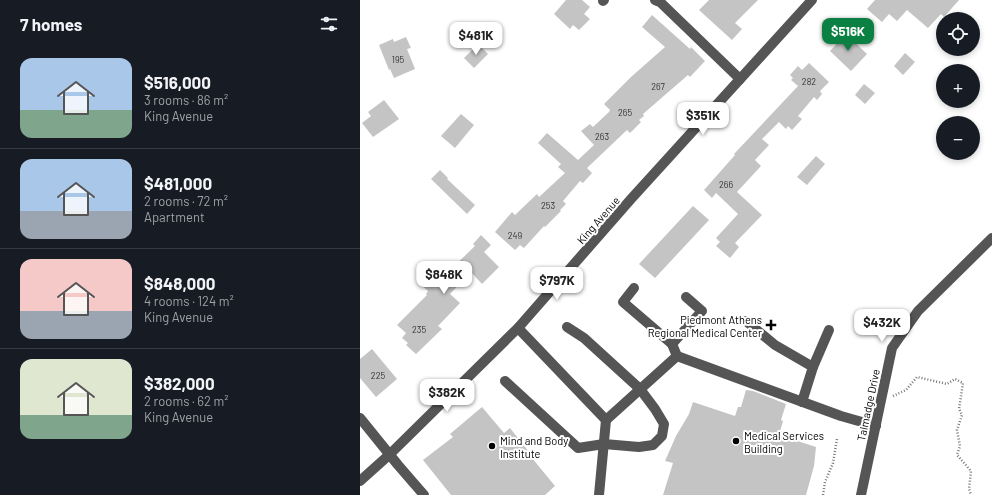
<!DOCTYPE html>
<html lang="en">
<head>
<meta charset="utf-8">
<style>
  :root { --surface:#171b24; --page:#20242c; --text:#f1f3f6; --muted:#9ea1a6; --line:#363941; --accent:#0b8043 }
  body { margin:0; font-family:Barlow,sans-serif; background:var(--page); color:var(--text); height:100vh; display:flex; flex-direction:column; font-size:15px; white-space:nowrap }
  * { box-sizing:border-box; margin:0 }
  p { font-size:13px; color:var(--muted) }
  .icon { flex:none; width:22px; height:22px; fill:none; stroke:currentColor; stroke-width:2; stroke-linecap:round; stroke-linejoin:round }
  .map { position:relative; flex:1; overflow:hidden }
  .panel { display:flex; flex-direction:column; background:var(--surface); width:360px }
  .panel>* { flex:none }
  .fabs { position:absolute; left:576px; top:12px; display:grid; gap:8px }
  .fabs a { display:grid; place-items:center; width:44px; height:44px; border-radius:50%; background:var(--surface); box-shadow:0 2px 6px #0003; font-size:20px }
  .price { position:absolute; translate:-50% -34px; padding:0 9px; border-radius:8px; background:#fff; color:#222; font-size:13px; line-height:26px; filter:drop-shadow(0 1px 2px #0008) }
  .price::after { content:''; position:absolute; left:50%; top:24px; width:12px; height:9px; margin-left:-6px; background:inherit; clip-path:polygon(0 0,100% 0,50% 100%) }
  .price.selected { background:var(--accent); color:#fff }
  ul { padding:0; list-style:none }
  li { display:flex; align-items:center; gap:12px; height:100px; padding:0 20px }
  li+li { border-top:1px solid var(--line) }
  li span { display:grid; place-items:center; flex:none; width:112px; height:80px; border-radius:12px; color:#555 }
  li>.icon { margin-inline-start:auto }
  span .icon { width:48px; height:48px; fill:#fffc; stroke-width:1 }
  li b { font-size:17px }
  h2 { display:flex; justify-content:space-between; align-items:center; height:48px; padding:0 20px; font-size:17px }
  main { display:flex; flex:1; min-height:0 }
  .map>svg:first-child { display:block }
  .building { fill:#c4c4c4 }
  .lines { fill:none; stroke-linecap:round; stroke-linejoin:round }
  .path { stroke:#777; stroke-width:2.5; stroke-dasharray:1 2; stroke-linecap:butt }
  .minor { stroke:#555; stroke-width:10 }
  .poi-dot { fill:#000; stroke:#fff; stroke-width:1.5 }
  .labels { text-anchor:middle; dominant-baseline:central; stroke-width:4; stroke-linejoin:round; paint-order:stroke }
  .number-label { font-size:9px; fill:#313131 }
  .street-label { font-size:11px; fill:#000; stroke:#fff }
  .poi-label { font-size:11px; fill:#000; stroke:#fff; text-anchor:start }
</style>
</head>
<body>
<main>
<section class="panel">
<h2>7 homes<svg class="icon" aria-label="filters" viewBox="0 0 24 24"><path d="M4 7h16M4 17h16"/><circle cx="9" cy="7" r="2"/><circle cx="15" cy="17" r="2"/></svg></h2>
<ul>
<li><span style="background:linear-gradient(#a9c7e8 65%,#7fa58c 0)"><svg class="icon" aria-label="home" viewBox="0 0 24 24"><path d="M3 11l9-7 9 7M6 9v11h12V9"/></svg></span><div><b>$516,000</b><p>3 rooms · 86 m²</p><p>King Avenue</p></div></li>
<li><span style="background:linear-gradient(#a9c7e8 65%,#9aa5b1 0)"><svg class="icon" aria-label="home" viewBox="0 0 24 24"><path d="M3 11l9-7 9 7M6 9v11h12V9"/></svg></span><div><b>$481,000</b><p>2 rooms · 72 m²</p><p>Apartment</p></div></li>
<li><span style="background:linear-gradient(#f6c9c9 65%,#9aa5b1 0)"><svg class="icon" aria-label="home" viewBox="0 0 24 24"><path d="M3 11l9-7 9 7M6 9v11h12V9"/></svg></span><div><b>$848,000</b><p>4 rooms · 124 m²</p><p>King Avenue</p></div></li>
<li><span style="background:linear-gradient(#dfe7d0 70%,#7fa58c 0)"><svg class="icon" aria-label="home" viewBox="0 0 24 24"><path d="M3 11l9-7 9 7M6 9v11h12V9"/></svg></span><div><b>$382,000</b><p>2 rooms · 62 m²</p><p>King Avenue</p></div></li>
</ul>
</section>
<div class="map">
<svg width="632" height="495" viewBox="0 0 632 495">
  <rect width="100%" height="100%" fill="#fff"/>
  <g class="building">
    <polygon points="206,0 222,0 230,7 224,14 230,19 219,30 213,25 210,29 194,14"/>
    <polygon points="349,0 398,0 375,23 382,29 372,40 339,10"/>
    <polygon points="515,0 599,0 584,17 581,14 568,28 547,10 537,21 529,14 522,22 507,9"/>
    <polygon points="292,15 330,49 331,47 345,61 330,77 328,75 283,114 284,116 279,120 281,122 270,133 267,130 227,168 232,173 223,183 220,181 203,201 206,204 200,210 201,211 185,227 184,226 164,248 160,245 155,250 135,232 152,212 155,215 177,194 179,197 205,173 198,167 201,164 178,143 187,133 218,160 234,145 221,131 230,124 233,127 249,112 250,110 244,104 271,77 305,47 282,27"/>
    <polygon points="486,34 507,54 491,71 470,51"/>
    <polygon points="46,37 51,48 47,49 55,69 34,78 30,69 29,70 19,45 33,39 34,42"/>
    <polygon points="118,44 128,54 114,68 104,58"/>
    <polygon points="545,53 555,62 543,75 534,66"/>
    <polygon points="449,63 469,82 460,91 462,94 457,100 454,97 438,116 442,119 432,130 428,126 426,129 419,122 402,139 409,145 395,160 401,166 377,192 402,215 375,243 379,247 370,258 356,246 360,242 356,238 378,214 356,193 352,198 344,190 375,155 374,154 438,86 431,80 433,78 430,75 438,66 442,70"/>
    <polygon points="504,84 515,93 505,104 495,95"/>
    <polygon points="24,100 39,119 13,137 2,123 11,116 8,112"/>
    <polygon points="101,114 114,125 95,148 81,136"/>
    <polygon points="456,156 465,164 447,185 437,177"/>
    <polygon points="80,170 88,178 87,179 115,205 107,214 71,179"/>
    <polygon points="333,206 349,220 295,278 279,264"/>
    <polygon points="121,235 131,245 124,252 139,267 122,284 111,272 90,294 100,303 78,326 82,329 56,354 46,345 48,343 42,338 46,333 37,325 67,295 66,294 68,291 58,282 76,263 87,273 115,246 113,244"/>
    <polygon points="12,349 37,379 16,397 0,378 0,359"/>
    <polygon points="386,390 393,391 426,404 421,420 423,421 419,435 456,447 454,466 446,495 303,495 313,463 305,461 316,436 329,414 333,402 375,416 378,407 381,407"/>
    <polygon points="122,407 144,433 150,428 173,457 172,458 195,486 185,495 91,495 63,460 93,437 90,434"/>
  </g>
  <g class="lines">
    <g class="path">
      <polyline points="533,396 546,390 557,377 587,384 595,379 603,383 599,409 602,415 597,430 600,446 597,455 611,471 609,489 611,495"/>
      <polyline points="463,495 465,482 473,463 477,439"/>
    </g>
    <g class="minor">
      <polyline points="295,0 300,2 380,79"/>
      <polyline points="243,1 244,0"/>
      <polyline points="274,288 263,302 312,344 317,356"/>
      <polyline points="386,321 415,345 453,367 442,402"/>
      <polyline points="158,328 246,420"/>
      <polyline points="312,344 342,311 326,297"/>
      <polyline points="453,367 469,330"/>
      <polyline points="145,381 218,448 244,444 279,447 293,445 302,436 304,424 295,409 280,389 224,338 207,327"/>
      <polyline points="0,418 38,465 64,495"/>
      <polyline points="0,481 29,455 158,328 271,199 452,0"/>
      <polyline points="239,495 246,420 317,356 481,416 516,426"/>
      <polyline points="501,495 532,348 558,311 632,238"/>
    </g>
  </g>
  <g class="poi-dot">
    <path d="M409 319h4v4h4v4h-4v4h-4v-4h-4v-4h4z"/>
    <circle cx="376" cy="441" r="4"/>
    <circle cx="132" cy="446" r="4"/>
  </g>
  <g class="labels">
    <g class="number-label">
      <text x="38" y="59">195</text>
      <text x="449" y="81">282</text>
      <text x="298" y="86">267</text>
      <text x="265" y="112">265</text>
      <text x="242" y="136">263</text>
      <text x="366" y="184">266</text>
      <text x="188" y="205">253</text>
      <text x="155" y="235">249</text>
      <text x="59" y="329">235</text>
      <text x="18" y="375">225</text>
    </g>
    <g class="street-label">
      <text transform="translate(238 220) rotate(-49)">King Avenue</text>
      <text transform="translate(508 405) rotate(-78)">Talmadge Drive</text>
    </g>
    <g class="poi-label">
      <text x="402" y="319" text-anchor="end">Piedmont Athens<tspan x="402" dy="13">Regional Medical Center</tspan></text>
      <text x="384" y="435">Medical Services<tspan x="384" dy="13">Building</tspan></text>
      <text x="140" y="440">Mind and Body<tspan x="140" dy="13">Institute</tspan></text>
    </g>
  </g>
</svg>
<div class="fabs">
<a><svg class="icon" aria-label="locate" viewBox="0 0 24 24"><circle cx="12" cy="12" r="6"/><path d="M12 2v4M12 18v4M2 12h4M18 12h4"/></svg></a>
<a>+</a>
<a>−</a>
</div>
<b class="price selected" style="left:488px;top:52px">$516K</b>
<b class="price" style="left:116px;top:56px">$481K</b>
<b class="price" style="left:343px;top:136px">$351K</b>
<b class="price" style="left:84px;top:295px">$848K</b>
<b class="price" style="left:197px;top:301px">$797K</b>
<b class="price" style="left:522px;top:343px">$432K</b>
<b class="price" style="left:87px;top:413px">$382K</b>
</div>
</main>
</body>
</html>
